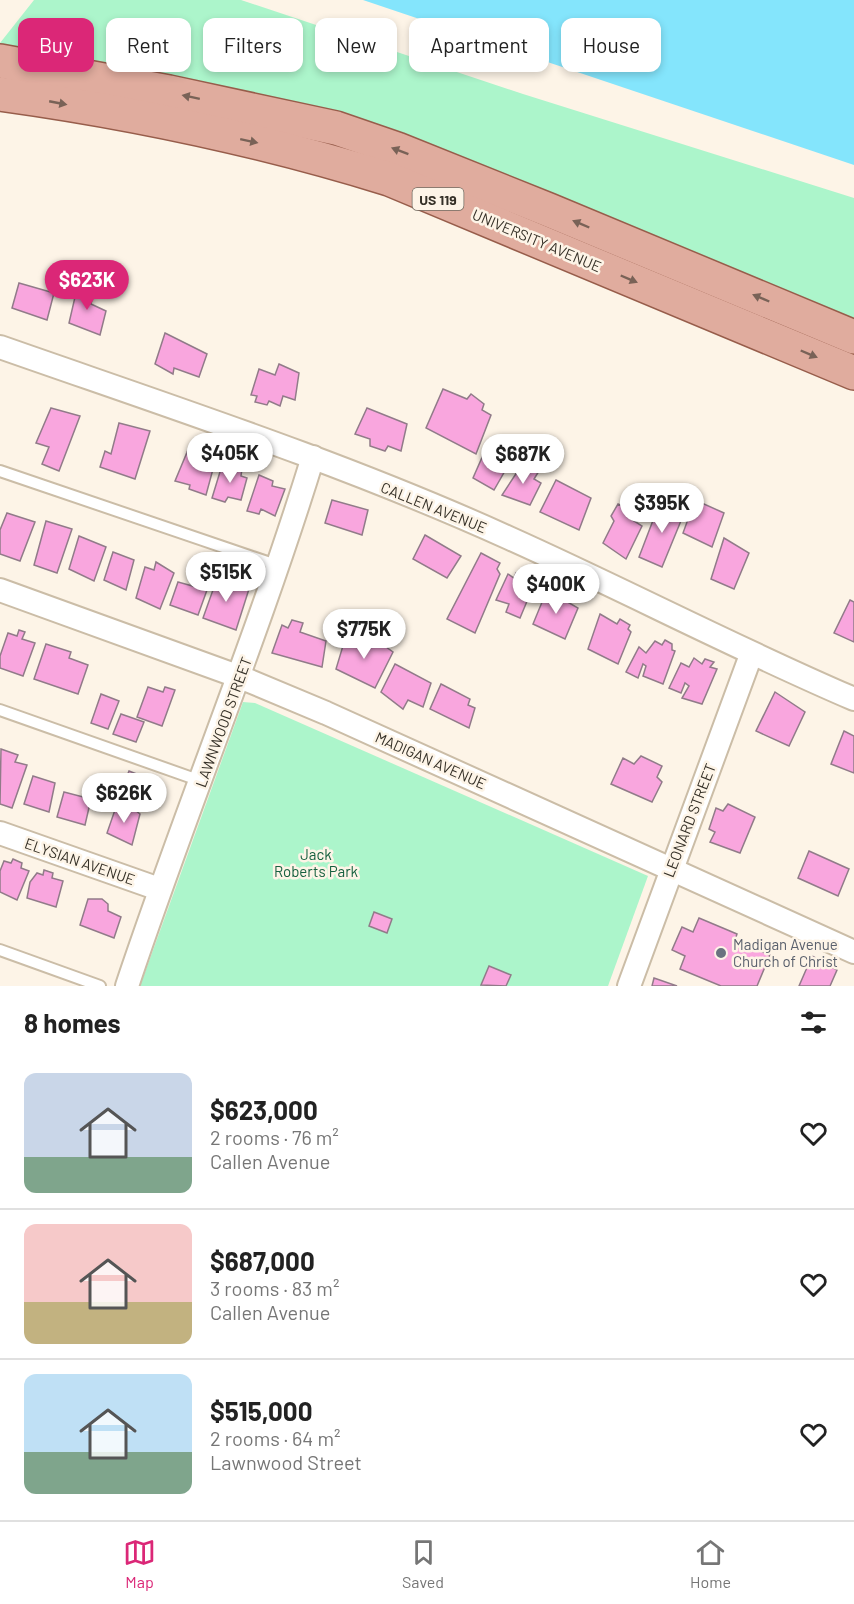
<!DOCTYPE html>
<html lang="en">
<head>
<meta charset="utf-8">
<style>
  :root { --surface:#fff; --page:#f2f2f2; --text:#222; --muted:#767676; --line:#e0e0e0; --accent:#db2777 }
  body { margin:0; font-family:Barlow,sans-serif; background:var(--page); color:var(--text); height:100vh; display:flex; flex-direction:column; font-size:22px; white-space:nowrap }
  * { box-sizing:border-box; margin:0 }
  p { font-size:20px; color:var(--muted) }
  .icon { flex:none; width:33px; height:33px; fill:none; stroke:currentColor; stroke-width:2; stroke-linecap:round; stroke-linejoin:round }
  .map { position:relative; height:986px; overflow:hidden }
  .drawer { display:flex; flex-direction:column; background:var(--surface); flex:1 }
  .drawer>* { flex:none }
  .top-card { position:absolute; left:18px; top:18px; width:819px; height:54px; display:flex; gap:12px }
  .price { position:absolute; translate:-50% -51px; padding:0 14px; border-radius:21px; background:#fff; color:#222; font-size:20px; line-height:39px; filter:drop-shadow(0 2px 3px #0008) }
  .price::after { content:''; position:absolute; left:50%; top:36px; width:18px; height:14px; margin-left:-9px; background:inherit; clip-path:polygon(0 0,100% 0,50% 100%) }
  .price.active { background:var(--accent); color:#fff }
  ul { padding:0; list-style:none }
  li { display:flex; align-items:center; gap:18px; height:150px; padding:0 24px }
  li+li { border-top:2px solid var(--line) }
  li span { display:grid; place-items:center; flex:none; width:168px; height:120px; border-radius:12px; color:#555 }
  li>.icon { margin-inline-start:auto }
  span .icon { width:72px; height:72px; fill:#fffc; stroke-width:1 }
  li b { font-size:26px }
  h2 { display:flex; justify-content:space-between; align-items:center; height:72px; padding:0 24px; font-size:26px }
  .chip { padding:0 21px; border-radius:12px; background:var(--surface); box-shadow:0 3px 9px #0003; font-size:21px; line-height:54px }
  .chip.active { background:var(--accent); color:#fff }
  .tabs { display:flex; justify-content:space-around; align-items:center; height:84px; border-top:2px solid var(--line); background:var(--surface); font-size:16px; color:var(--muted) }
  .tabs a { display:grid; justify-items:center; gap:3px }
  .tabs .active { color:var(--accent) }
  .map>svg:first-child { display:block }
  .green { fill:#acf5cb }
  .water { fill:#84e5fc }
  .building { fill:#f9a6de; stroke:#917b89; stroke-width:1.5 }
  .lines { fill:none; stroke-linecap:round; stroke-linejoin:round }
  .lane-casing { stroke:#cbbda7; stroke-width:14 }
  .street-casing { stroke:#cbbda7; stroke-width:26 }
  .primary-casing { stroke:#975d4b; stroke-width:36 }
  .lane { stroke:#fff; stroke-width:10 }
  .street { stroke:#fff; stroke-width:22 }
  .primary { stroke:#e0ac9e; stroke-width:33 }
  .oneway { fill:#796257 }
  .worship-dot { fill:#6b7280; stroke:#fdf4e7; stroke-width:2 }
  .labels { text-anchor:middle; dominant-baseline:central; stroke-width:5; stroke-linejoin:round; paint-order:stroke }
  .shield { fill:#fdf4e7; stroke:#716b61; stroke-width:1.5 }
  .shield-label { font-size:14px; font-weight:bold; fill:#353027 }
  .street-label { font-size:15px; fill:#353027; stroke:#fdf4e7 }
  .park-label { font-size:15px; fill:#16603f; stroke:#fdf4e7 }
  .worship-label { font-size:15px; fill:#5b616d; stroke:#fdf4e7; text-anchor:start }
</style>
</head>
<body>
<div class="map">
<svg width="854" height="986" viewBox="0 0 854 986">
  <rect width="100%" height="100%" fill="#fdf4e7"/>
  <g class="green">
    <polygon points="34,0 241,0 523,94 854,198 854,338 335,120 0,48 0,43"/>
    <polygon points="243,702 255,703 648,876 608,986 140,986"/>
  </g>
  <polygon class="water" points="363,0 854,0 854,165"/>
  <g class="building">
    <polygon points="19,283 54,293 47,320 12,308"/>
    <polygon points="78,284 94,290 91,304 106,311 100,335 69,323"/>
    <polygon points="165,333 207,354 199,377 174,368 173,374 155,364"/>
    <polygon points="279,364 299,373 295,400 283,396 280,406 269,401 267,405 255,402 257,396 251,395 259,369 275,375"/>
    <polygon points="443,389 467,399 471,394 484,404 482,410 491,415 476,454 426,428"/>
    <polygon points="51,408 80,416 59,471 42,464 49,447 36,443"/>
    <polygon points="367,408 407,424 401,451 388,446 385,451 370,446 370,439 355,434"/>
    <polygon points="119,423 150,431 135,479 100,467 105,451 111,454"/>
    <polygon points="188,450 216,458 206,495 189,489 190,485 175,481"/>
    <polygon points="484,453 496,457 506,469 494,490 473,478"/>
    <polygon points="223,462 242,469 241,476 247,478 241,500 228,497 225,502 212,498"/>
    <polygon points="523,463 539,471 534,479 541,483 530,505 502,495"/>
    <polygon points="259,475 273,481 272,486 285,489 275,516 261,509 259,514 247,511"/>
    <polygon points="556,480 591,498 579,530 540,512"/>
    <polygon points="332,500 368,510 362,535 325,523"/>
    <polygon points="672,500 685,511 662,567 639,557 657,510 665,512"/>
    <polygon points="695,500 724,513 712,547 683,533"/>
    <polygon points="618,504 634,512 631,519 642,526 626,559 603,543 614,521 611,516"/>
    <polygon points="7,513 35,522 20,561 0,554 0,530"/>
    <polygon points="46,521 72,529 57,573 34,565"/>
    <polygon points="425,535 461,556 447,578 413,559"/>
    <polygon points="79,536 106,547 94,581 69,569"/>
    <polygon points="724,538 749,553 734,589 711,579"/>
    <polygon points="113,552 134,560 126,590 104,580"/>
    <polygon points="481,553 500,563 497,569 500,574 475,633 447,619"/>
    <polygon points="156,562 174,573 160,609 136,598 145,567 154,570"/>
    <polygon points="219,573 230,574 231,584 249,589 236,630 203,618"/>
    <polygon points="516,573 522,578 522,582 533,587 520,618 506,612 509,604 496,600 508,574 514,578"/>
    <polygon points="178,582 207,590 198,615 170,605"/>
    <polygon points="547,590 578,608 565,639 533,624"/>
    <polygon points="850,600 854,602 854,642 834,633"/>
    <polygon points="600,614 617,624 620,619 630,625 628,629 631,632 618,664 588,649"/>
    <polygon points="292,620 303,623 300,632 326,641 322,667 272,653 282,625 288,628"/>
    <polygon points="19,630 25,632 22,639 35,643 23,676 0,668 0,656 8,633 17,636"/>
    <polygon points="365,632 393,652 375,688 336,669 345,639 358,646"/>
    <polygon points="665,640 672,644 672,650 675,651 663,684 643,676 646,666 643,664 638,678 626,672 639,647 646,653 655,641 662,645"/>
    <polygon points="46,644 71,652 69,658 88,665 78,694 34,679"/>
    <polygon points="694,658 702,664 705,659 714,662 710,667 717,669 702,704 682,698 689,686 685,683 681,693 669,688 681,663 689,667"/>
    <polygon points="395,664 431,683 423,707 408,700 403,709 381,692"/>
    <polygon points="441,684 470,699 468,705 475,708 469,728 430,709"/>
    <polygon points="148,687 163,692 165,687 175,690 162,726 137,717"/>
    <polygon points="775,692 805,712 789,746 756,731"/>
    <polygon points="101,694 119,701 108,729 91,723"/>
    <polygon points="121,714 144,722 136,742 113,734"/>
    <polygon points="844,731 854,736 854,773 831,764"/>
    <polygon points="1,749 18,755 15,762 27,765 12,808 0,804"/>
    <polygon points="641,756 662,766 657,777 662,782 652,802 611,784 623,758 634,764"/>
    <polygon points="129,771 139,775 135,785 125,781"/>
    <polygon points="33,776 55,783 49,812 24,804"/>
    <polygon points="64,792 91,799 85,825 57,817"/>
    <polygon points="117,804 131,807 140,814 132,845 107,833"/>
    <polygon points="728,804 755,817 740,853 710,842 715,832 709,829 716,808 723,811"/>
    <polygon points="809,851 849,869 838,896 798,878"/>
    <polygon points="13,859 22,863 21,868 29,871 17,900 0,892 0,871 4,861 11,863"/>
    <polygon points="44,870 53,873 52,878 63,881 56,907 27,898 30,882 37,873 43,875"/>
    <polygon points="88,899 102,899 108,904 108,911 121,917 114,938 80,925"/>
    <polygon points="374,912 392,919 387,933 369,926"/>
    <polygon points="699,918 737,934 735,940 770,955 757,986 721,986 680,969 685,956 672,950 682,927 693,932"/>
    <polygon points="812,956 837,970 830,986 799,986"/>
    <polygon points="489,966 511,975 506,986 481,985"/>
    <polygon points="654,978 677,986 652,986"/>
  </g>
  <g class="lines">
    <g class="lane-casing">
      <g id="lane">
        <polyline points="0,471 279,566"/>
        <polyline points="0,710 201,781"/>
        <polyline points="0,950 100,986"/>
      </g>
    </g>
    <g class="street-casing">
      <g id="street">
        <path d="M0,347C171,407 344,463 509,538C625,590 737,649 854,699"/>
        <polyline points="0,590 240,677 326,713 854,952"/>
        <polyline points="0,833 159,889"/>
        <path d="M127,986C186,809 258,636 313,457"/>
        <polyline points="629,986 751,655"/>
      </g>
    </g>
    <g class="primary-casing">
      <g id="primary">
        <polyline points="0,61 169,92 336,128 397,149 549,210 854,337"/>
        <path d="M0,94C131,112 263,140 389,179L854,373"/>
      </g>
    </g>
    <use href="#lane" class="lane"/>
    <use href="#street" class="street"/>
    <use href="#primary" class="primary"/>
  </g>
  <defs><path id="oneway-solid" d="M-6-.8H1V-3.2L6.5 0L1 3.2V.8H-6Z" transform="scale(1.5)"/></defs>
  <g class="oneway">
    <use href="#oneway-solid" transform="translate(191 97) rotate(-168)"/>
    <use href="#oneway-solid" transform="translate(58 103) rotate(11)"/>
    <use href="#oneway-solid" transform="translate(249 141) rotate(12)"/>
    <use href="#oneway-solid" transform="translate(400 151) rotate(-159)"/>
    <use href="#oneway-solid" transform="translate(581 224) rotate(-157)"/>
    <use href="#oneway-solid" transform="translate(629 279) rotate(23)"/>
    <use href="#oneway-solid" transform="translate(761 298) rotate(-157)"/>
    <use href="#oneway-solid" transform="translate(809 354) rotate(23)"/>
  </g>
  <circle class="worship-dot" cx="721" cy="953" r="6"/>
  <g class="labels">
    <rect class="shield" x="412.5" y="188" width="51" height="22" rx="4.5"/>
    <g class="shield-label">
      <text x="438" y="199">US 119</text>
    </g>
    <g class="street-label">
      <text transform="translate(537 240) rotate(23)">UNIVERSITY AVENUE</text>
      <text transform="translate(434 507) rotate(22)">CALLEN AVENUE</text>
      <text transform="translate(223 722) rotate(-70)">LAWNWOOD STREET</text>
      <text transform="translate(431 760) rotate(24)">MADIGAN AVENUE</text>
      <text transform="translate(689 820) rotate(-69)">LEONARD STREET</text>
      <text transform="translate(80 861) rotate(19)">ELYSIAN AVENUE</text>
    </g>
    <g class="park-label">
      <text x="316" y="854">Jack<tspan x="316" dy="17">Roberts Park</tspan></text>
    </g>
    <g class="worship-label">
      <text x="733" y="944">Madigan Avenue<tspan x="733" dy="17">Church of Christ</tspan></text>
    </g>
  </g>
</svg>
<b class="price active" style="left:87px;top:311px">$623K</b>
<b class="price" style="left:230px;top:484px">$405K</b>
<b class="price" style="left:523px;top:485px">$687K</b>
<b class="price" style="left:662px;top:534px">$395K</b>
<b class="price" style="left:226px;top:603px">$515K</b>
<b class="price" style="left:556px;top:615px">$400K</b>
<b class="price" style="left:364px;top:660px">$775K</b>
<b class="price" style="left:124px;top:824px">$626K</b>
<div class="top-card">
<a class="chip active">Buy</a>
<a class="chip">Rent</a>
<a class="chip">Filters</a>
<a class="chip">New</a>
<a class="chip">Apartment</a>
<a class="chip">House</a>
</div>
</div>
<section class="drawer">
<h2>8 homes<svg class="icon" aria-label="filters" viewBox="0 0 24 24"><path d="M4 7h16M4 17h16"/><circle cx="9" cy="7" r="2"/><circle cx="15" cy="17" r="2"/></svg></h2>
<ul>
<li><span style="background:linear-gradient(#c9d6e8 70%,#7fa58c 0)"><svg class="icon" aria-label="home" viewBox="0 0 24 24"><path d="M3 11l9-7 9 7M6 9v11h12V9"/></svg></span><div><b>$623,000</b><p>2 rooms · 76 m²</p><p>Callen Avenue</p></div><svg class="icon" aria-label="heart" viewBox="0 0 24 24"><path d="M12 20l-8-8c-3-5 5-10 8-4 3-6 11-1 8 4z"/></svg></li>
<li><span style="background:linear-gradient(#f6c9c9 65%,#c2b280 0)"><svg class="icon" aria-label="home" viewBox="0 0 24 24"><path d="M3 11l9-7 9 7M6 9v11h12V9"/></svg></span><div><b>$687,000</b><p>3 rooms · 83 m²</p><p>Callen Avenue</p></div><svg class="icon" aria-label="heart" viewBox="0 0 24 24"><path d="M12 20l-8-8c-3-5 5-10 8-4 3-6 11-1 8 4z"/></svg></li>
<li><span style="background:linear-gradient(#bfe0f5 65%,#7fa58c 0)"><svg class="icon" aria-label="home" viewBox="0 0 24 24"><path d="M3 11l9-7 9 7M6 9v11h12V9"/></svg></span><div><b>$515,000</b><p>2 rooms · 64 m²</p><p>Lawnwood Street</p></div><svg class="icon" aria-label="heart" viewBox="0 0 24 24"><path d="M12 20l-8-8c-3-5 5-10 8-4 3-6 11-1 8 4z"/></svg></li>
</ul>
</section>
<nav class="tabs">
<a class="active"><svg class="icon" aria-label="map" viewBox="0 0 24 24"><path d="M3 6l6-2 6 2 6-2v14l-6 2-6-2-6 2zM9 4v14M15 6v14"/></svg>Map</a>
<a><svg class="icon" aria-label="saved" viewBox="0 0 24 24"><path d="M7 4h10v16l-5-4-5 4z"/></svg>Saved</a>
<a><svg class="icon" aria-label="home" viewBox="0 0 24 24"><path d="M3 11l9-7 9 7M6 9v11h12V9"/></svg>Home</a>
</nav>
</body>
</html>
